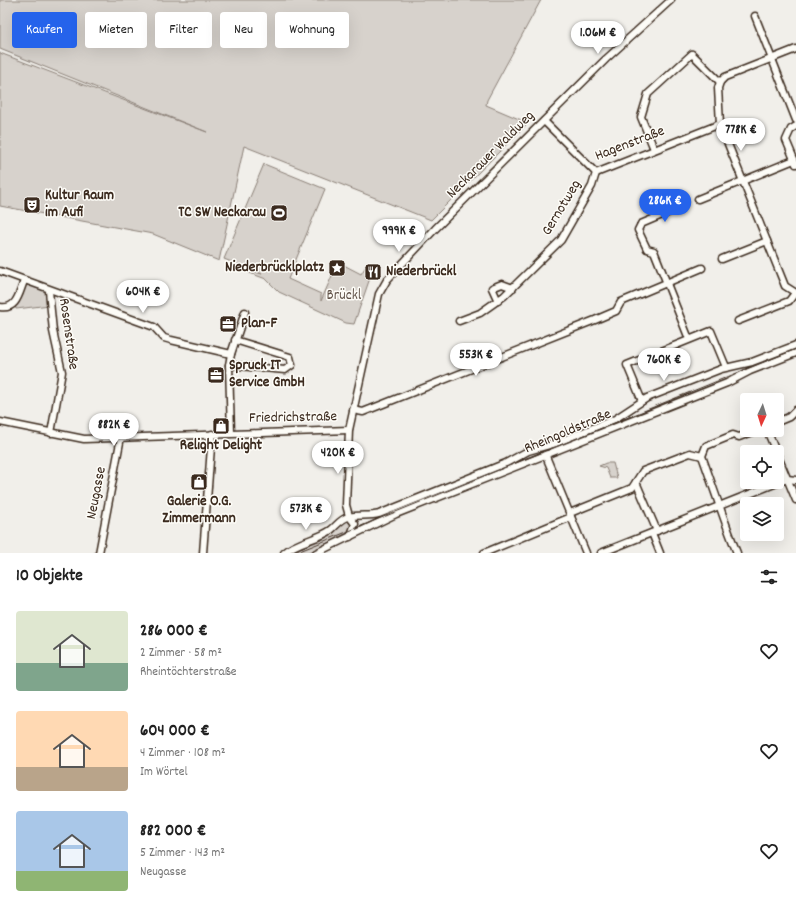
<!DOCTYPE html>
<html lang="de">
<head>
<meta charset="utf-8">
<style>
  :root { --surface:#fff; --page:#f6f6f6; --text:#222; --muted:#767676; --accent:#2563eb }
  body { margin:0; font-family:Dekko,sans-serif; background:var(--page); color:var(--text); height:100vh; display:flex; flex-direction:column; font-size:15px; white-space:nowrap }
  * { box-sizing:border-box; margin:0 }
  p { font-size:13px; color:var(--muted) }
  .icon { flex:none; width:22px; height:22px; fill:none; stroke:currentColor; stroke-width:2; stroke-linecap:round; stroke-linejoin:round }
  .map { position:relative; height:553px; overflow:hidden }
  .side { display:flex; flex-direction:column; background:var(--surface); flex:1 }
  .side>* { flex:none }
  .hud { position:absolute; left:12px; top:12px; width:400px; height:36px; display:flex; gap:8px }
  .needle { width:26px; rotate:184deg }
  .fabs { position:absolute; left:740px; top:393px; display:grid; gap:8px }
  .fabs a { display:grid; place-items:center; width:44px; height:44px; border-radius:4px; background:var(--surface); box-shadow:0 4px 16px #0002; font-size:20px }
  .price { position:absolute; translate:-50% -34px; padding:0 9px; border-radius:14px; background:#fff; color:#222; font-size:13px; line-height:26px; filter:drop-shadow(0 1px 2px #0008) }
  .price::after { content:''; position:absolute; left:50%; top:24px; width:12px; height:9px; margin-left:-6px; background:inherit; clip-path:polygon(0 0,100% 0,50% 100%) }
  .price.current { background:var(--accent); color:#fff }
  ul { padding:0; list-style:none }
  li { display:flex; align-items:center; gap:12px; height:100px; padding:0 16px }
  li span { display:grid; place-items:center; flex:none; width:112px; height:80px; border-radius:4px; color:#555 }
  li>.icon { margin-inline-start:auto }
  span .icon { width:48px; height:48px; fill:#fffc; stroke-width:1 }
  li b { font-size:17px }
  h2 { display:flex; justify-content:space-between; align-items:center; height:48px; padding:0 16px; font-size:17px }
  .tag { padding:0 14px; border-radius:4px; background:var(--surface); box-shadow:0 4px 16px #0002; font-size:14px; line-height:36px }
  .tag.current { background:var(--accent); color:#fff }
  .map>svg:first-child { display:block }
  .green { fill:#d7d2cc; stroke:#897e75 }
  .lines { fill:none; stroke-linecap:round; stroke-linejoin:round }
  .minor-casing { stroke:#3b2a1e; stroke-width:9 }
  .minor { stroke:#fdfcf7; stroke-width:6 }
  .tram { stroke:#3b2a1e; stroke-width:1 }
  .labels { text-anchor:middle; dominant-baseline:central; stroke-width:3; stroke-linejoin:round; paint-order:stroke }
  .street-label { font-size:15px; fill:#3b2a1e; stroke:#fdfcf7 }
  .poi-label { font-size:15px; font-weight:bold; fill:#3b2a1e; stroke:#fdfcf7; text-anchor:start }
  .park-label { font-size:15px; fill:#62544a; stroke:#fdfcf7 }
</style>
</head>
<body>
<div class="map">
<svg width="796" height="553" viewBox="0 0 796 553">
  <rect width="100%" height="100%" fill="#f1efea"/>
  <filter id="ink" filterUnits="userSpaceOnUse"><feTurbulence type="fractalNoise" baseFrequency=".025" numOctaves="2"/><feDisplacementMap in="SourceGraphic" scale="8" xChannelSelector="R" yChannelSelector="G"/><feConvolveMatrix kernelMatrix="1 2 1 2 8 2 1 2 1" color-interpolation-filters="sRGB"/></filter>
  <g filter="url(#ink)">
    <g class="green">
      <polygon points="0,0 541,0 487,100 486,105 526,122 525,126 431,220 244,146 219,261 153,234 0,206 0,53 207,132 0,49"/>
      <polygon points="264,164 325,189 288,279 321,294 321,301 338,262 361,274 368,263 375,263 380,266 370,278 354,324 346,323 279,292 266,279 247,272 248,269 262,274 224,259"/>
      <polygon points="24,281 49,291 50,305 16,309 15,304"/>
      <polygon points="606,463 613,463 617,478 610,478 606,468 599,466"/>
      <polygon points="347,520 352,525 347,533 308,553 294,553 300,548 328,537"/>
    </g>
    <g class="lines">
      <g class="minor-casing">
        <g id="minor">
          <polyline points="755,16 796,120"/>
          <polyline points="796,49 725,77 720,82 718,88 720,124 785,286 796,293"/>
          <polyline points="544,121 596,173 720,124"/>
          <polyline points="796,126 791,129 786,140 796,164"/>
          <polyline points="654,149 641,117 648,94 692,54 720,82"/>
          <polyline points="698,199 794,160"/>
          <polyline points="676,209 641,224 638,230 647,249 654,251 689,339"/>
          <polyline points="722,259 767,241"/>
          <polyline points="0,271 154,327 164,338 171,340 231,354"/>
          <polyline points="49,291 53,331 62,372 51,433"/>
          <polyline points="498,301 492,288 502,284 513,288"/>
          <path d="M0,307C17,310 19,293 24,281"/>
          <polyline points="459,321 480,313 504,296 561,240 592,186 596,173"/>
          <polyline points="738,321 789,301 795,293"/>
          <polyline points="229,365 285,370 292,365 290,357 235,340"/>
          <polyline points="642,401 627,365 711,331 726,367"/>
          <polyline points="353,410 363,412 595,320 616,311 621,302 702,268"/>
          <polyline points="0,422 84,439 349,430"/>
          <polyline points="777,422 789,417 796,410"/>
          <polyline points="767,430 776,452"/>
          <polyline points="231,433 229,365 231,354 245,312"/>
          <polyline points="545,454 586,553"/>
          <polyline points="777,454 796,500"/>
          <path d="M702,456C714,489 724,521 737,553"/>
          <polyline points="702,456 706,446 733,435 739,437 758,430"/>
          <polyline points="636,482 657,531"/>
          <polyline points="570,513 632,488 643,471 690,453 702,456"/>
          <polyline points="652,533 660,553"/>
          <polyline points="350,537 355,524 349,516 346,505 349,430 379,294 387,280 435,229 606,59 671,0"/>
          <polyline points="99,553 121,437"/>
          <polyline points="203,553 212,434"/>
          <path d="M284,553C297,541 317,540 331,530C337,525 341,519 348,517C358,514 369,517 379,514L506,463L528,451L556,443L615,419L647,398L721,369L752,362L796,345"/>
          <polyline points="316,553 396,514 727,383 750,371 796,353"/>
          <polyline points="484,553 571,517"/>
          <polyline points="601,553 787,479 796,480"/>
        </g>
      </g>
      <use href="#minor" class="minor"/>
      <polyline class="tram" points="295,553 796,349"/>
    </g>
  </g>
  <defs>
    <g id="theatre-square" transform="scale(0.9)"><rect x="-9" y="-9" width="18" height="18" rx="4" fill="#3b2a1e" stroke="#fdfcf7"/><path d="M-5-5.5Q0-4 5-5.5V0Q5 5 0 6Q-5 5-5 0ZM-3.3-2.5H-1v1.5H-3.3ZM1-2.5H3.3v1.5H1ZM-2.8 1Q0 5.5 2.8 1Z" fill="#fff"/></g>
    <g id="stadium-square" transform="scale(0.9)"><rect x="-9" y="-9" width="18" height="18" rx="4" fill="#3b2a1e" stroke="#fdfcf7"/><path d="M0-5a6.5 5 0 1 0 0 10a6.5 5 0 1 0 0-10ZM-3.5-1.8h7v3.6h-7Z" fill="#fff"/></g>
    <g id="sight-square" transform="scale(0.9)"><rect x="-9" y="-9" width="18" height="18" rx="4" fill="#3b2a1e" stroke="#fdfcf7"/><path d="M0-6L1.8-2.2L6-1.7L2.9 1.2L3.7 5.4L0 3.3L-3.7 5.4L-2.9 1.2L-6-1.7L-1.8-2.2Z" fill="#fff"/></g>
    <g id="restaurant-square" transform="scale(0.9)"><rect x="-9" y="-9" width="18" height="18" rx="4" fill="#3b2a1e" stroke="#fdfcf7"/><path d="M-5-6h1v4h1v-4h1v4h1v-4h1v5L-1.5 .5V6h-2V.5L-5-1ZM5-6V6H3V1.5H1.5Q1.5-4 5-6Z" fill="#fff"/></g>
    <g id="office-square" transform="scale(0.9)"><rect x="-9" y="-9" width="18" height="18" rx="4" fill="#3b2a1e" stroke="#fdfcf7"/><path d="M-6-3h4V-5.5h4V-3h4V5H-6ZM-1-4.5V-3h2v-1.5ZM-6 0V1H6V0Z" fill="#fff"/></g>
    <g id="shop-square" transform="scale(0.9)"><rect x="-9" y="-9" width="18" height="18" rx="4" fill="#3b2a1e" stroke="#fdfcf7"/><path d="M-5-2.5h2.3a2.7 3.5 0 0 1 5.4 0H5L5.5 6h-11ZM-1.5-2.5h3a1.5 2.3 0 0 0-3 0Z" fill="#fff"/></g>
  </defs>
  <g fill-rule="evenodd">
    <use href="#theatre-square" x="32" y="205"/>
    <use href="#stadium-square" x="279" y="213"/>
    <use href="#sight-square" x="337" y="268"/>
    <use href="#restaurant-square" x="373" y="272"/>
    <use href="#office-square" x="228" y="324"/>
    <use href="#office-square" x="216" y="375"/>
    <use href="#shop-square" x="221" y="426"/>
    <use href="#shop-square" x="199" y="482"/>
  </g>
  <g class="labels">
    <g class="street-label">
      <text transform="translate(630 144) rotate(-21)">Hagenstraße</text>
      <text transform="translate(491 155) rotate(-45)">Neckarauer Waldweg</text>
      <text transform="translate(562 208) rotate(-59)">Gernotweg</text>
      <text transform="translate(68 334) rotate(82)">Rosenstraße</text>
      <text transform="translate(293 418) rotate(-1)">Friedrichstraße</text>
      <text transform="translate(568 432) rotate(-23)">Rheingoldstraße</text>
      <text transform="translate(97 493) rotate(-79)">Neugasse</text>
    </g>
    <g class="poi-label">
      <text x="45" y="196">Kultur Raum<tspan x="45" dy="17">im Aufi</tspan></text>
      <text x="266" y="213" text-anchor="end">TC SW Neckarau</text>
      <text x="324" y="268" text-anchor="end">Niederbrücklplatz</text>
      <text x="386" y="272">Niederbrückl</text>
      <text x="241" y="324">Plan-F</text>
      <text x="229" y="366">Spruck IT<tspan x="229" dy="17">Service GmbH</tspan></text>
      <text x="221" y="446" text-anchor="middle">Relight Delight</text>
      <text x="199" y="502" text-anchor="middle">Galerie O.G.<tspan x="199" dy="17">Zimmermann</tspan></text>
    </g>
    <g class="park-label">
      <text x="344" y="296">Brückl</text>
    </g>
  </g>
</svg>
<div class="fabs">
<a><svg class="needle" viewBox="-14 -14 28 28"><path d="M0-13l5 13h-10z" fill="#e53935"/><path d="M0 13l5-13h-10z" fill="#767676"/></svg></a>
<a><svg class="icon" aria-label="locate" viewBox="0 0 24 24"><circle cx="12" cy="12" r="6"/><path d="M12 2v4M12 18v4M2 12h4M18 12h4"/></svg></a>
<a><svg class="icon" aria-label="layers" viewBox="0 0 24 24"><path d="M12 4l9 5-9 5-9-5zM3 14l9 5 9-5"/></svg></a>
</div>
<b class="price" style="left:598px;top:55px">1.06M €</b>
<b class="price" style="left:741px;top:152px">778K €</b>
<b class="price current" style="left:665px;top:223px">286K €</b>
<b class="price" style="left:399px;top:253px">999K €</b>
<b class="price" style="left:143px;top:314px">604K €</b>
<b class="price" style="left:476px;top:377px">553K €</b>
<b class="price" style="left:664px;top:382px">760K €</b>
<b class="price" style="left:114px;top:447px">882K €</b>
<b class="price" style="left:338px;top:475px">420K €</b>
<b class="price" style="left:306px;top:531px">573K €</b>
<div class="hud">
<a class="tag current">Kaufen</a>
<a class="tag">Mieten</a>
<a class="tag">Filter</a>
<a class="tag">Neu</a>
<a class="tag">Wohnung</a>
</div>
</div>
<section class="side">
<h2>10 Objekte<svg class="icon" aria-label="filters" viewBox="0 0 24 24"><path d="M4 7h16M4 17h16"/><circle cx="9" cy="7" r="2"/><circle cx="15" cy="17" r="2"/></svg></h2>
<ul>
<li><span style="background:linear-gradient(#dfe7d0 65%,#7fa58c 0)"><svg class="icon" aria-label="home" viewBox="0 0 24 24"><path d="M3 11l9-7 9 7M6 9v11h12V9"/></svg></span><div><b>286 000 €</b><p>2 Zimmer · 58 m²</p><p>Rheintöchterstraße</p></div><svg class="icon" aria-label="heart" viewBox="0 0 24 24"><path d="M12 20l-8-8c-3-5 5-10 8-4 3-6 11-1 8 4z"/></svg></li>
<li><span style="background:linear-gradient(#ffd9b3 70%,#b9a48a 0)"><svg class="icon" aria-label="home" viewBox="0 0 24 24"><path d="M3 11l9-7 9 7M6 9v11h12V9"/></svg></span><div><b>604 000 €</b><p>4 Zimmer · 108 m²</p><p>Im Wörtel</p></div><svg class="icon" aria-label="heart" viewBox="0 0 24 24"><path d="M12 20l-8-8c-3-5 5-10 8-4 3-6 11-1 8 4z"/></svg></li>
<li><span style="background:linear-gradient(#a9c7e8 75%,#8fb573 0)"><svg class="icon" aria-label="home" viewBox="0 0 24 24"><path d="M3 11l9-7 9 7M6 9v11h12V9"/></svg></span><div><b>882 000 €</b><p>5 Zimmer · 143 m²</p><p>Neugasse</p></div><svg class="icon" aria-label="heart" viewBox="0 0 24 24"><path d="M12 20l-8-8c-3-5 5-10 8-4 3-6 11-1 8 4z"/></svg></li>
</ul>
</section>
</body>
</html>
